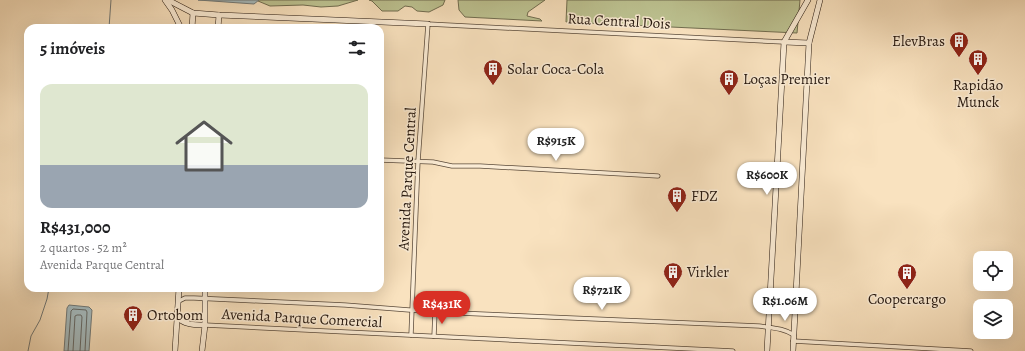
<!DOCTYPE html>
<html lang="pt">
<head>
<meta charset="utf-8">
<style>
  :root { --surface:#fff; --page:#f2f2f2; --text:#202124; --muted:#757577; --accent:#d93025 }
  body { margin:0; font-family:Alegreya,serif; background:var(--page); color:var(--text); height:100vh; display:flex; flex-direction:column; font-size:15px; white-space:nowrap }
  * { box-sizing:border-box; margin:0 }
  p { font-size:13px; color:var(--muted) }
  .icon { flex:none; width:22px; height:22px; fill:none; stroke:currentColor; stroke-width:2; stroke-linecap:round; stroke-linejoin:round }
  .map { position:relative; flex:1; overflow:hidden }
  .panel { position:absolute; left:24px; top:24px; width:360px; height:268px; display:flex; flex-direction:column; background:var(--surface); border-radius:12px; box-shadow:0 4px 16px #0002 }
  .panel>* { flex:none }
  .fabs { position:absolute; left:973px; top:251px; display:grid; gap:8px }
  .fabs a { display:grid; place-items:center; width:40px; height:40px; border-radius:8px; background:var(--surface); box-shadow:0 4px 16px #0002; font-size:20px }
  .price { position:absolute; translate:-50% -34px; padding:0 9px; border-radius:14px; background:#fff; color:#222; font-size:13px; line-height:26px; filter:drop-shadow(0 1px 2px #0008) }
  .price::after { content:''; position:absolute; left:50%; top:24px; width:12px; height:9px; margin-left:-6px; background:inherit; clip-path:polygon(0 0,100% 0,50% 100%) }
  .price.on { background:var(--accent); color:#fff }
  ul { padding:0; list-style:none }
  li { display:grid; align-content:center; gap:8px; height:212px; padding:0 16px }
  li span { display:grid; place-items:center; height:124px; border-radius:12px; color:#555 }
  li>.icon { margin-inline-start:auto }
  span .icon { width:72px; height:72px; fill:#fffc; stroke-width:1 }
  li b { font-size:17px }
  h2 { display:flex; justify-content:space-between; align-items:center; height:48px; padding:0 16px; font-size:17px }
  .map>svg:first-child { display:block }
  .green { fill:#bdc392; stroke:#716d50 }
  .water { fill:#a4babe; stroke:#717978 }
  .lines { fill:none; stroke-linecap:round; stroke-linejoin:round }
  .shore { stroke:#646866; stroke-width:1 }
  .stream { stroke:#717978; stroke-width:1 }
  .street-casing { stroke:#5a4a3a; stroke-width:5 }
  .secondary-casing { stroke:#25170e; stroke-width:6 }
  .street { stroke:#fbecd5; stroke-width:3.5 }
  .secondary { stroke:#fbecd5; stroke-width:5 }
  .labels { text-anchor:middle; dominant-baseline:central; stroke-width:3; stroke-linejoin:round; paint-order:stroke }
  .street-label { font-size:15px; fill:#25170e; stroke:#fbecd5 }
  .poi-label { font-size:15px; fill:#25170e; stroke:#fbecd5; text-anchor:start }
</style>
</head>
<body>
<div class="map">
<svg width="1025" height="351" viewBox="0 0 1025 351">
  <rect width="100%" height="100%" fill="#f9e2bf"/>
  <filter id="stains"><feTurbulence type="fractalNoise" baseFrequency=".005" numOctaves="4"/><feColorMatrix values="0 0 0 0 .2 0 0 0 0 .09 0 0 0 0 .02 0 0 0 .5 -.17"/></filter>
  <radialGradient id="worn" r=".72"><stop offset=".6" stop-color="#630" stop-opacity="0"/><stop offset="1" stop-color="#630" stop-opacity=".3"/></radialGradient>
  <g class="green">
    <polygon points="259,0 358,0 338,6 321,7 303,5 270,6 258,1"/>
    <polygon points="369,0 445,0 443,5 429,12 417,11 412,7 405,6 398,11 382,11 372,1"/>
    <polygon points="458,0 545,0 528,12 527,16 540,19 542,21 465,17 459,10"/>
    <polygon points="567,0 800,0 797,33 566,22"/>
  </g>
  <g class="water">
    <polygon points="198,0 259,0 254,4"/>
    <polygon points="69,305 89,307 92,310 89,351 64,351 67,308"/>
  </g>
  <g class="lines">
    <g class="shore">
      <polyline points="68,351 71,311 73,309 86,310 87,312 85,351"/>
      <polyline points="73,351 75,316 77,315 81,315 82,317 80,351"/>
    </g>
    <g class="stream">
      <polyline points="109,28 111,0"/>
      <polyline points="28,351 31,336 40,320 47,299 49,288"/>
    </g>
    <g class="street-casing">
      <g id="street">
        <polyline points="380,160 433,162 452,166 480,166 658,176"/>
        <path d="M179,301L185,298H194L345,305L435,312L759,326C771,328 784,328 794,335"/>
        <polyline points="205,325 733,351"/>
        <polyline points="411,335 418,161 428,24 784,42"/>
        <polyline points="434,336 435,312"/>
        <polyline points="793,341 971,351"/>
      </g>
    </g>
    <g class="secondary-casing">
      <g id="secondary">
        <polyline points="165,0 172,10 181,28"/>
        <polyline points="168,0 193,13 219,15 428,24"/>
        <polyline points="192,28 193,13"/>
        <polyline points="218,28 219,15"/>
        <polyline points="784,42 809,43"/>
        <path d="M177,316C183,325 195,325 205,325"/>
        <polyline points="175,351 179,288"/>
        <polyline points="202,351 205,325 205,288"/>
        <polyline points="767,351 784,42 808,0"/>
        <polyline points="793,351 809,43 820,0"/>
      </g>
    </g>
    <use href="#street" class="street"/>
    <use href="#secondary" class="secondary"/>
  </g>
  <defs>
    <g id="building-pin" transform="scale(1)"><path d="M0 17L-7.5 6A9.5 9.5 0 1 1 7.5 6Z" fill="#8f2418" stroke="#fbecd5"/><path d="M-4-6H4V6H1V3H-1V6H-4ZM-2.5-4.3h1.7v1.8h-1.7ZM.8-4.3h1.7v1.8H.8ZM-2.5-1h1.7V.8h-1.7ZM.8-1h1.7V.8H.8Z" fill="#fff"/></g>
  </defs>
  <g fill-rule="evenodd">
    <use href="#building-pin" x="959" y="41"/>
    <use href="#building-pin" x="978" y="59"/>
    <use href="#building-pin" x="493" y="69"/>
    <use href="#building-pin" x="729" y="79"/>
    <use href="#building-pin" x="677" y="196"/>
    <use href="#building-pin" x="673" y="272"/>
    <use href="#building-pin" x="907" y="273"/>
    <use href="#building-pin" x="133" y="315"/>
  </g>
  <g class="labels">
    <g class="street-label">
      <text transform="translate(619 21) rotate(3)">Rua Central Dois</text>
      <text transform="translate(407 179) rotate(-87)">Avenida Parque Central</text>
      <text transform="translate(302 318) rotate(3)">Avenida Parque Comercial</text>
    </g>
    <g class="poi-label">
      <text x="945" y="41" text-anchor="end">ElevBras</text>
      <text x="507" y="69">Solar Coca-Cola</text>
      <text x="743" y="79">Loças Premier</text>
      <text x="978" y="85" text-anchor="middle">Rapidão<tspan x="978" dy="17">Munck</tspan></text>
      <text x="691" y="196">FDZ</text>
      <text x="687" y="272">Virkler</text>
      <text x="907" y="299" text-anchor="middle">Coopercargo</text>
      <text x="147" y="315">Ortobom</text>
    </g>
  </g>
  <rect width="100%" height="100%" filter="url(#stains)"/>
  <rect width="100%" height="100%" fill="url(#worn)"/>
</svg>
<div class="fabs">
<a><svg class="icon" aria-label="locate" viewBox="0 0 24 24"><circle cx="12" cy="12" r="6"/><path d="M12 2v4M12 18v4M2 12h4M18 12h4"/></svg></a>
<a><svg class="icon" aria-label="layers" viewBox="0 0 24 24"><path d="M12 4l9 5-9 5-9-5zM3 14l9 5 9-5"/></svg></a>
</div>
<b class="price" style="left:556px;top:162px">R$915K</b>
<b class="price" style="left:767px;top:196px">R$600K</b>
<b class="price" style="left:602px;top:311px">R$721K</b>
<b class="price" style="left:785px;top:322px">R$1.06M</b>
<b class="price on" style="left:442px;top:325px">R$431K</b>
<section class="panel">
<h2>5 imóveis<svg class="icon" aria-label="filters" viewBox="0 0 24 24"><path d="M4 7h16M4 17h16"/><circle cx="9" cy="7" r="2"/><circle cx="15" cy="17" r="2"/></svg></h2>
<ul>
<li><span style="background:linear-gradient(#dfe7d0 65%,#9aa5b1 0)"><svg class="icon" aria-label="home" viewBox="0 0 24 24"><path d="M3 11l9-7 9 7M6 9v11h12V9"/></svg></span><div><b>R$431,000</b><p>2 quartos · 52 m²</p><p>Avenida Parque Central</p></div></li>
</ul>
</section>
</div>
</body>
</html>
